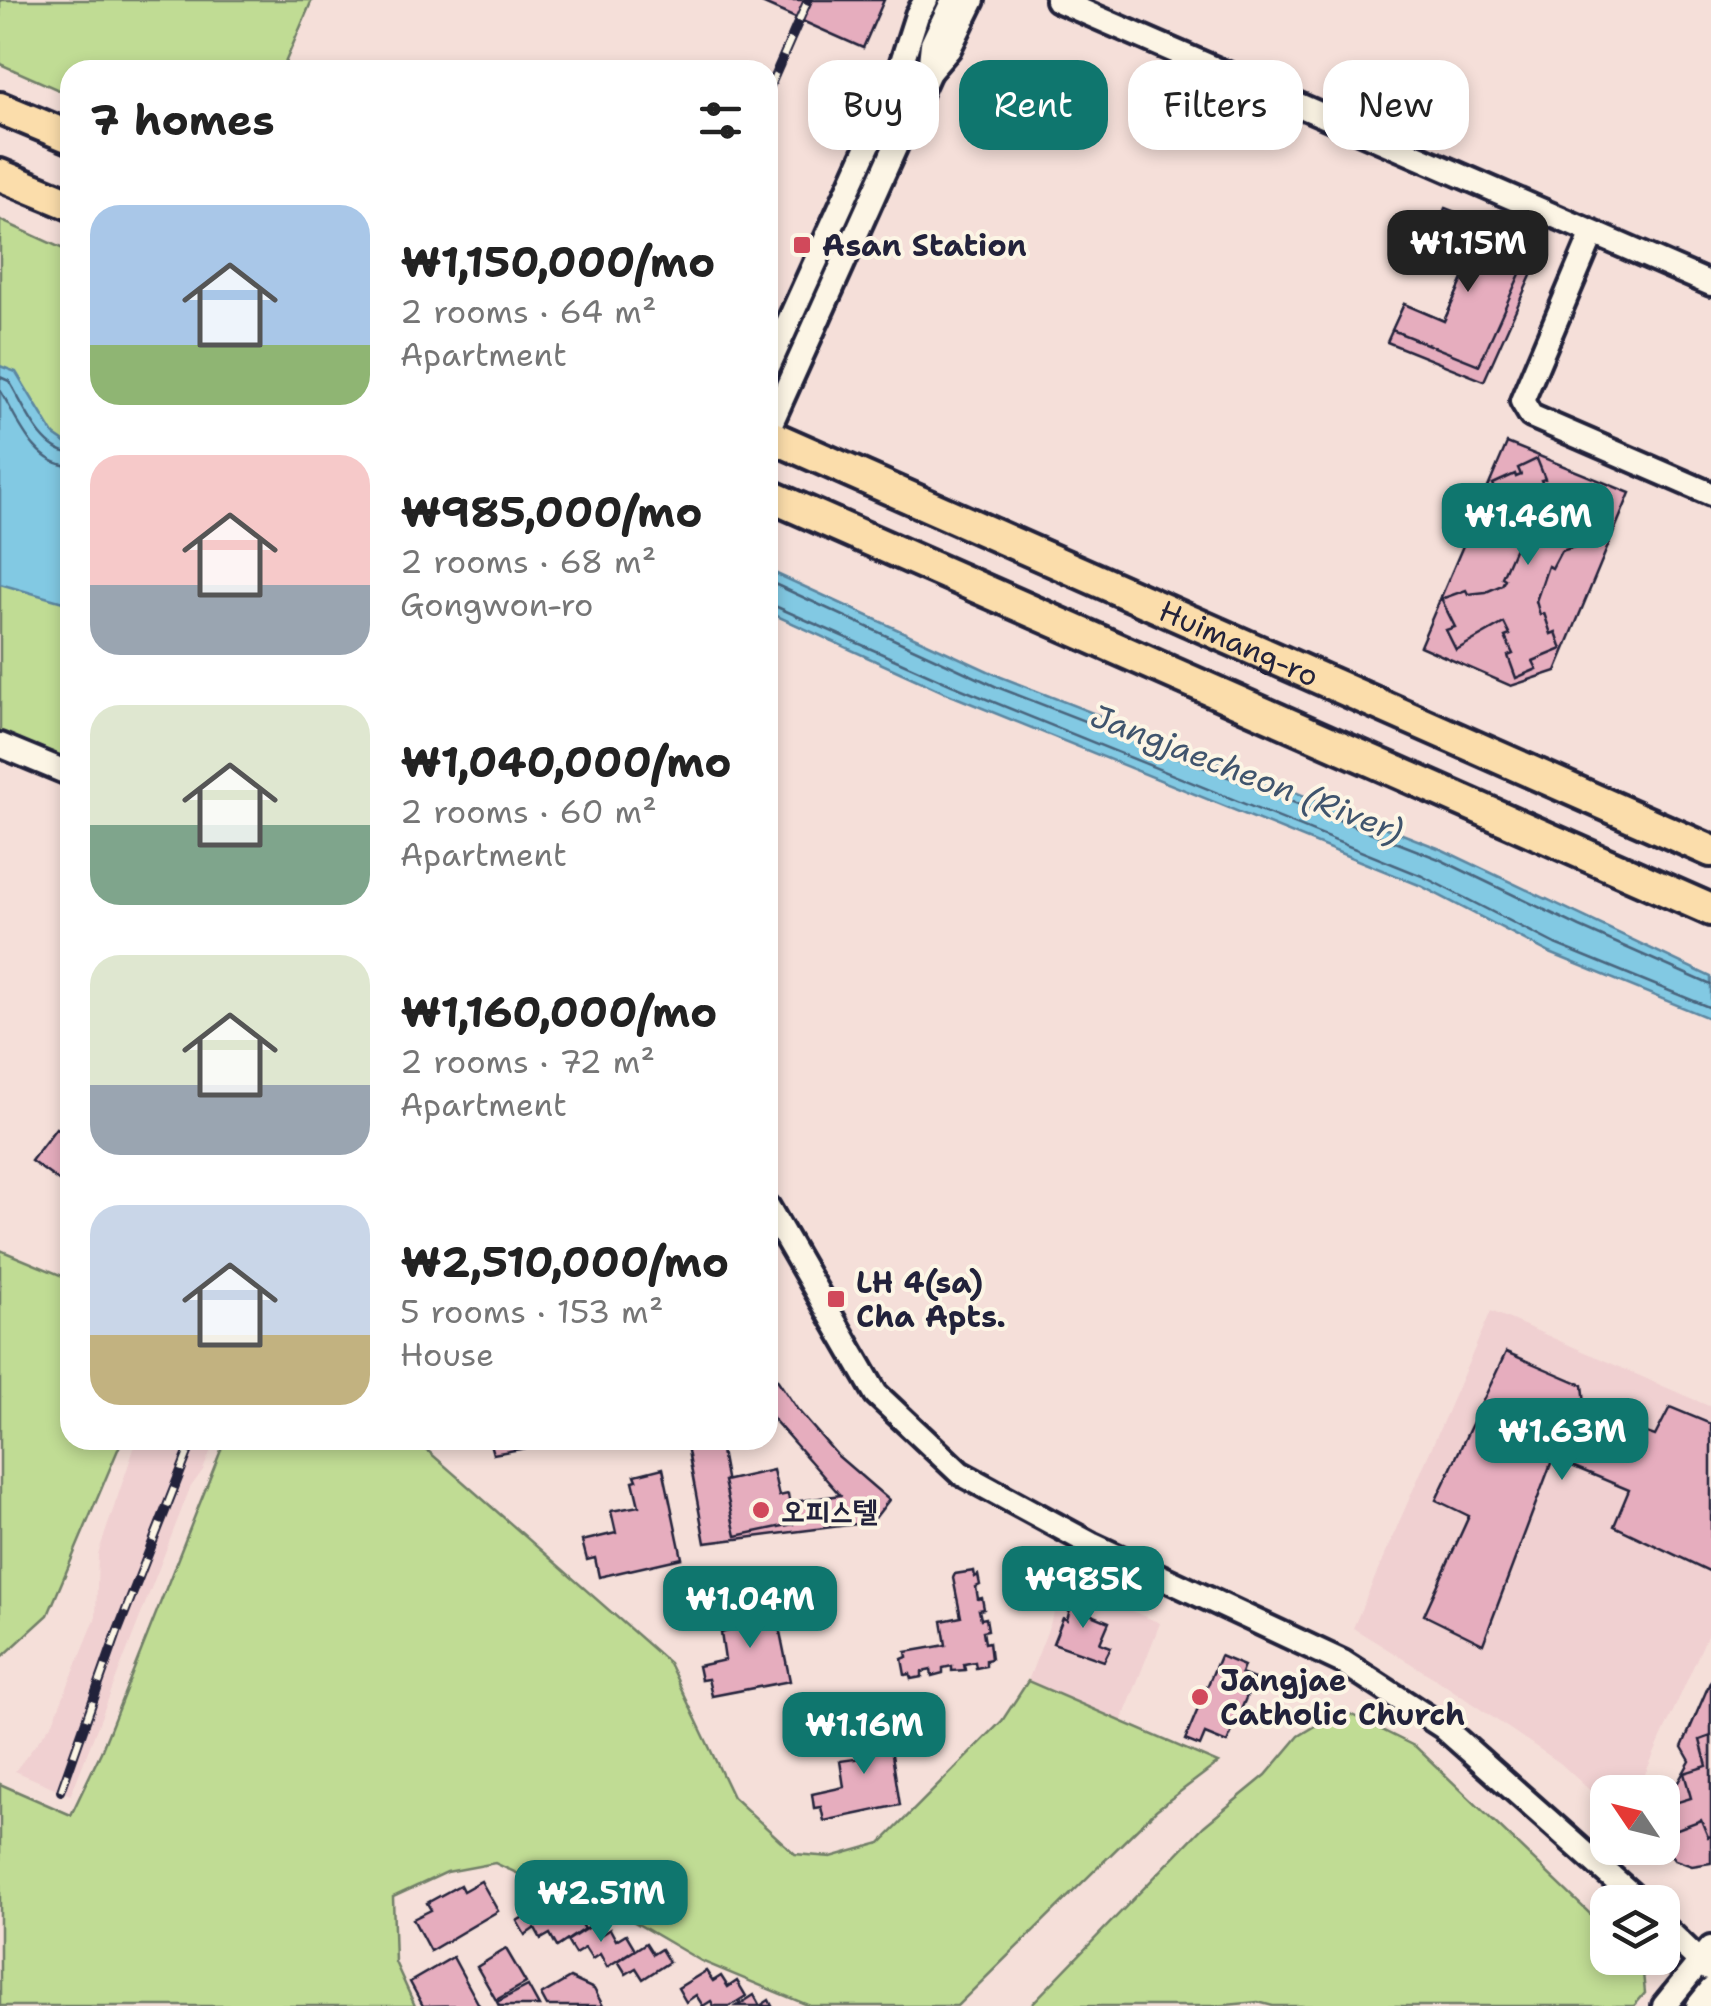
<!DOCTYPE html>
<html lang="en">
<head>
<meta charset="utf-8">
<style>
  :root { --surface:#fff; --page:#f6f6f6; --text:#222; --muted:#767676; --accent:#0f766e }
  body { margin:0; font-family:"Shantell Sans","Poor Story",sans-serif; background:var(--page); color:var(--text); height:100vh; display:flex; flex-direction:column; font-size:38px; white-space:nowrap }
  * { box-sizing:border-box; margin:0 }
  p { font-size:32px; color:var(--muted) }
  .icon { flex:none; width:55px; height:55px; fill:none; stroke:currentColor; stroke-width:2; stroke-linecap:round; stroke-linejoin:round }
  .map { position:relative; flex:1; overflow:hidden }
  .details { position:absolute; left:60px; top:60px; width:718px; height:1390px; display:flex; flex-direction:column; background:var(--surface); border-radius:30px; box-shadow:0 5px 15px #0003 }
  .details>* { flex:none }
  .top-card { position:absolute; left:808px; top:60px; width:752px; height:90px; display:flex; gap:20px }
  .needle { width:65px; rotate:305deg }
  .tools { position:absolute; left:1590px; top:1775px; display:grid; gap:20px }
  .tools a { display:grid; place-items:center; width:90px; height:90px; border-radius:20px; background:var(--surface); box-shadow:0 5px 15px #0003; font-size:50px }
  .price { position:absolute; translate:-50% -85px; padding:0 22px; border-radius:20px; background:var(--accent); color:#fff; font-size:32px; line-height:65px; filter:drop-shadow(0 2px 5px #0008) }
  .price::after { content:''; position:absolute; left:50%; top:60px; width:30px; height:22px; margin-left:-15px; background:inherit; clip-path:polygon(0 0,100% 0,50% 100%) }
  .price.on { background:#222; color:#fff }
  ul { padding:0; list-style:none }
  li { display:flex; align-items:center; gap:30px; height:250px; padding:0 30px }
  li span { display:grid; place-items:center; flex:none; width:280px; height:200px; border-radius:30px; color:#555 }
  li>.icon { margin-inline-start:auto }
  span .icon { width:120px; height:120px; fill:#fffc; stroke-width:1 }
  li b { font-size:42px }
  h2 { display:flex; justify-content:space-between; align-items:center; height:120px; padding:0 30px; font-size:42px }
  .tag { padding:0 35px; border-radius:30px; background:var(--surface); box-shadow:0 5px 15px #0003; font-size:35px; line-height:90px }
  .tag.on { background:var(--accent); color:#fff }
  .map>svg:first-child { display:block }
  .built { fill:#f0d0d1 }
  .green { fill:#c0dc94; stroke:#717f68; stroke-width:2.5 }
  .water { fill:#82c9e3; stroke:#5c86a0; stroke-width:2.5 }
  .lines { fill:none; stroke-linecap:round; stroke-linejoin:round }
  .shore { stroke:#48657e; stroke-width:2.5 }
  .building { fill:#e6adbe; stroke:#22223b; stroke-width:2.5 }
  .minor-casing { stroke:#22223b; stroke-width:30 }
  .major-casing { stroke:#22223b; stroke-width:38 }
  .minor { stroke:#fcf5e5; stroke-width:22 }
  .major { stroke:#fbddab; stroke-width:30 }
  .rail-casing { stroke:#22223b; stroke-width:10 }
  .rail { stroke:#fcf5e5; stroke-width:6; stroke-dasharray:19; stroke-linecap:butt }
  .poi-dot { fill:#d1495b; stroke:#fcf5e5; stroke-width:4 }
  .labels { text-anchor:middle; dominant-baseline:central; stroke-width:8; stroke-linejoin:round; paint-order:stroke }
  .poi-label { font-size:30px; font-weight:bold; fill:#22223b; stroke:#fcf5e5; text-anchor:start }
  .street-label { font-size:30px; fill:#22223b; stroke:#fcf5e5 }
  .water-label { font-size:32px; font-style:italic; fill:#3f546d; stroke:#fcf5e5 }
</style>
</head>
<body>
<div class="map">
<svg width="1711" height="2006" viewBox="0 0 1711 2006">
  <rect width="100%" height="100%" fill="#f5dfd9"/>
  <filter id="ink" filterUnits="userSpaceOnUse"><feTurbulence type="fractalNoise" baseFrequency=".01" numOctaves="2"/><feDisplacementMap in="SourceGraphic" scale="20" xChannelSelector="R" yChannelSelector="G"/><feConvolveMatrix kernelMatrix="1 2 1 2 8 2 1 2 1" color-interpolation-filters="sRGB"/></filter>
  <g filter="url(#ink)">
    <g class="built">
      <polygon points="1491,1311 1711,1407 1711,1627 1637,1792 1608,1792 1607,1806 1560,1763 1436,1679 1353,1628"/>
      <polygon points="137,1440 215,1440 203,1470 190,1488 71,1795 15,1771 53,1722 96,1617 98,1554"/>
      <polygon points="1066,1583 1160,1623 1122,1721 1028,1681"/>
    </g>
    <g class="green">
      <polygon points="0,0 312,0 282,70 70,70 70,95 0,64"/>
      <polygon points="0,220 70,252 70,760 0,733"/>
      <polygon points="0,1250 70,1279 70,1440 122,1440 48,1615 0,1659"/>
      <polygon points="225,1440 401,1440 427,1450 669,1663 733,1797 795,1854 831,1857 881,1843 1002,1721 1028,1681 1218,1763 1156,1810 957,2006 810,2006 701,1961 624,1916 581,1903 495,1863 447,1872 393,1897 395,1962 415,2006 0,2006 0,1784 71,1815 101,1752"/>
      <polygon points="1342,1710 1416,1747 1607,1930 1608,1958 1637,1958 1642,1963 1645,1993 1634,2006 1273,2006 1258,2002 1215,2006 1030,2006 1204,1826 1266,1775 1299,1736"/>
    </g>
    <g class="water">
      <polygon points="0,366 16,372 54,435 70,446 70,604 0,584"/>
      <polygon points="768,570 1001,677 1443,850 1711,977 1711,1019 1550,953 1419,885 948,694 768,612"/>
    </g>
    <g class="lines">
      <g class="shore">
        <path d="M0,377L9,381C24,405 40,450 70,453"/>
        <path d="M0,390C17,417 33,464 70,466"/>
        <polyline points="768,581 997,687 1439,859 1580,927 1711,985"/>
        <polyline points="768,603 952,685 1422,876 1555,944 1711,1008"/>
      </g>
    </g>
    <g class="building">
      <polygon points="755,0 884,0 863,48"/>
      <polygon points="1445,208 1531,241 1538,260 1484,381 1387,342 1404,304 1444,321 1470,264 1429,246"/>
      <polygon points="1440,219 1529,254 1479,365 1392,330 1404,304 1444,321 1470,264 1429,246"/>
      <polygon points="1507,443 1630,493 1556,671 1511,686 1420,646"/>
      <polygon points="1537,459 1545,479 1541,480 1549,499 1547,501 1557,512 1580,499 1579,495 1600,485 1609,506 1601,510 1611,537 1589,547 1588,543 1561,551 1552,568 1548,566 1536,601 1540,615 1544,613 1551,634 1556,632 1562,649 1533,661 1537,669 1516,678 1508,656 1513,654 1505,637 1510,635 1504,623 1456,650 1446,630 1455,627 1441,599 1466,590 1468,594 1486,592 1502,585 1505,579 1502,577 1517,543 1520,544 1522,539 1515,520 1512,521 1506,507 1503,508 1493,484 1515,474 1516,477 1521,475 1518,468"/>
      <polygon points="56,1128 70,1137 70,1189 31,1161"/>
      <polygon points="1506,1352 1583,1385 1586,1412 1655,1436 1670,1407 1711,1424 1711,1572 1614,1526 1629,1490 1553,1458 1483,1644 1424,1615 1469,1516 1436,1500"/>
      <polygon points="768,1366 797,1409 838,1456 889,1500 872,1522 705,1543 686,1440 719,1440 732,1511 840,1495 768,1413"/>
      <polygon points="489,1440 570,1440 493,1454"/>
      <polygon points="663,1468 682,1558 599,1577 595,1558 587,1560 582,1541 616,1533 611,1511 639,1506 633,1481 637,1480 635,1475"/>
      <polygon points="773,1470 779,1496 788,1494 793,1524 736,1536 724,1481"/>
      <polygon points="974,1571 975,1577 978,1575 980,1585 976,1587 978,1599 982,1598 984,1609 979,1610 981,1619 986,1618 988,1630 983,1631 985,1643 989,1642 991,1659 986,1660 986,1666 976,1668 975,1662 964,1664 965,1670 952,1671 952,1666 943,1668 943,1673 932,1676 931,1670 922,1672 922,1677 911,1679 910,1674 905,1675 902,1659 907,1657 906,1652 946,1645 942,1621 961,1617 953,1578 955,1574"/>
      <polygon points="772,1592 790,1681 712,1696 708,1679 701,1680 698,1666 725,1660 721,1633 746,1626 741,1604 745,1604 744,1597"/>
      <polygon points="1074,1595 1091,1603 1087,1613 1109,1622 1100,1643 1111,1647 1104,1661 1053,1643 1063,1618 1067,1620"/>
      <polygon points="1220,1656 1244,1666 1241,1674 1254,1679 1227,1743 1205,1734 1200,1746 1185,1740"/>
      <polygon points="1711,1680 1711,1863 1692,1866 1675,1860 1662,1844 1661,1792 1678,1782 1690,1761 1682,1747"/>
      <polygon points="886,1717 900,1805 824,1821 821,1807 814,1808 812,1794 844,1787 840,1761 862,1758 856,1729 859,1728 858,1723"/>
      <polygon points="1711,1736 1711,1836 1708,1837 1701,1820 1672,1831 1665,1806 1691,1798 1684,1773 1707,1766 1700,1740"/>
      <polygon points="481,1881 498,1911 430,1951 413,1919 431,1910 427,1903 460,1885 463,1891"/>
      <polygon points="545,1904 551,1914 560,1909 566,1920 575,1914 584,1929 557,1947 550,1934 541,1939 535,1928 525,1935 517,1921"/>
      <polygon points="595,1923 602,1934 610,1929 616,1940 626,1934 635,1949 607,1967 600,1954 592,1959 585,1948 575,1954 567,1941"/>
      <polygon points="646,1943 653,1954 661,1949 669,1962 643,1979 636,1968 626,1974 618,1961"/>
      <polygon points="506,1949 526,1983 496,2000 477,1967"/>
      <polygon points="453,1957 479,2005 423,2006 410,1982"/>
      <polygon points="706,1971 713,1981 721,1976 728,1987 737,1981 746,1996 730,2006 714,2006 711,2001 703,2006 696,1995 686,2002 678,1988"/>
      <polygon points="570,1978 594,1989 603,2006 547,2006 541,1995"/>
      <polygon points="528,1986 539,2006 499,2006 497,2002"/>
      <polygon points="754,1995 760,2006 769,2000 772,2006 737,2006"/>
    </g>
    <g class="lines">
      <g class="minor-casing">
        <g id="minor">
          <polyline points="1057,0 1711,284"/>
          <polyline points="929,72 949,49 973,0"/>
          <polyline points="1592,235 1522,401 1531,416 1711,494"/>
          <polyline points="768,367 892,93 917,15 926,0"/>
          <polyline points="768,430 929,72 932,44 953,0"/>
          <polyline points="0,745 70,774"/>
          <polyline points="768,1207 876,1394 960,1473 1091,1544 1343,1662 1443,1727 1640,1902"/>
          <polyline points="1662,1925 1708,1969"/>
          <polyline points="1664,2006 1711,1948"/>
          <polyline points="1698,2006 1711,1990"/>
        </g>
      </g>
      <g class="major-casing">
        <g id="major">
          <polyline points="0,108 70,137"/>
          <polyline points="0,175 70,204"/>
          <path id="s1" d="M768,435L1711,851"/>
          <polyline points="768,495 1711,910"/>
        </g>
      </g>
      <use href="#minor" class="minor"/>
      <use href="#major" class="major"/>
      <g class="rail-casing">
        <g id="rail">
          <polyline points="768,91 808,0"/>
          <polyline points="61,1791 117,1633 193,1440"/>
        </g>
      </g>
      <use href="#rail" class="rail"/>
    </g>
  </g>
  <g class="poi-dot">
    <rect x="792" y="235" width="20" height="20" rx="5"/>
    <rect x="826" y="1289" width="20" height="20" rx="5"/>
    <circle cx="761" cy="1510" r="10"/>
    <circle cx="1200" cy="1697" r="10"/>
  </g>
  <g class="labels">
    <g class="poi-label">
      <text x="822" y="245">Asan Station</text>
      <text x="856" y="1282">LH 4(sa)<tspan x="856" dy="34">Cha Apts.</tspan></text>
      <text x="781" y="1510">오피스텔</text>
      <text x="1220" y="1680">Jangjae<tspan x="1220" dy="34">Catholic Church</tspan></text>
    </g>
    <g class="street-label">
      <text stroke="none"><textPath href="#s1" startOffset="515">Huimang-ro</textPath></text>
    </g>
    <g class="water-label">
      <text transform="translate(1247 773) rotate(21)">Jangjaecheon (River)</text>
    </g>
  </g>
</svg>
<div class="tools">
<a><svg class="needle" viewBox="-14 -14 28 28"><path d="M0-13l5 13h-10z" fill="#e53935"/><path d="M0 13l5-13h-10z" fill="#767676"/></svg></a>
<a><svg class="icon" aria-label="layers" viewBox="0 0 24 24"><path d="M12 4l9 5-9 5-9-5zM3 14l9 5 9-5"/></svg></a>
</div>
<b class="price on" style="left:1468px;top:295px">₩1.15M</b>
<b class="price" style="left:1528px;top:568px">₩1.46M</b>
<b class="price" style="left:1562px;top:1483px">₩1.63M</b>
<b class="price" style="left:1083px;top:1631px">₩985K</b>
<b class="price" style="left:750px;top:1651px">₩1.04M</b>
<b class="price" style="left:864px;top:1777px">₩1.16M</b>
<b class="price" style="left:601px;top:1945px">₩2.51M</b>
<div class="top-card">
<a class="tag">Buy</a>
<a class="tag on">Rent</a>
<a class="tag">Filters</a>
<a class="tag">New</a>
</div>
<section class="details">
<h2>7 homes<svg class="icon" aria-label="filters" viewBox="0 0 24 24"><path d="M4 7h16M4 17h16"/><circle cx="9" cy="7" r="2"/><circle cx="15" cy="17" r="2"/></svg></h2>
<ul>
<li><span style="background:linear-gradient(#a9c7e8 70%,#8fb573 0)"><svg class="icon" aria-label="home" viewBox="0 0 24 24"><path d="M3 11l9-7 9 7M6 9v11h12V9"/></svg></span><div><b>₩1,150,000/mo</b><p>2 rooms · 64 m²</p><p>Apartment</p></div></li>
<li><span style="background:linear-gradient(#f6c9c9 65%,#9aa5b1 0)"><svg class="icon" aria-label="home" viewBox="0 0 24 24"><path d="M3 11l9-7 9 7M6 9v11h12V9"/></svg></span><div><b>₩985,000/mo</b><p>2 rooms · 68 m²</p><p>Gongwon-ro</p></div></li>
<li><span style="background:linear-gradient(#dfe7d0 60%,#7fa58c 0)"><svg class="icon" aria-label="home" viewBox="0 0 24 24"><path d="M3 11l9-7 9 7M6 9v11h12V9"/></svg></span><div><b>₩1,040,000/mo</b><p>2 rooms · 60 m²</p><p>Apartment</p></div></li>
<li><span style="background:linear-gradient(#dfe7d0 65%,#9aa5b1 0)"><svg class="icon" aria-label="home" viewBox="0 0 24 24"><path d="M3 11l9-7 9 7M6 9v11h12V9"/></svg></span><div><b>₩1,160,000/mo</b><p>2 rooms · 72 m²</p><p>Apartment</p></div></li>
<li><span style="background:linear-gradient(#c9d6e8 65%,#c2b280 0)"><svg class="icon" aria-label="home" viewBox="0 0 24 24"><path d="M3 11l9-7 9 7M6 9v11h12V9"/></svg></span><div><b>₩2,510,000/mo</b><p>5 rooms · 153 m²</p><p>House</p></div></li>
</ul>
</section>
</div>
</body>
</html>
